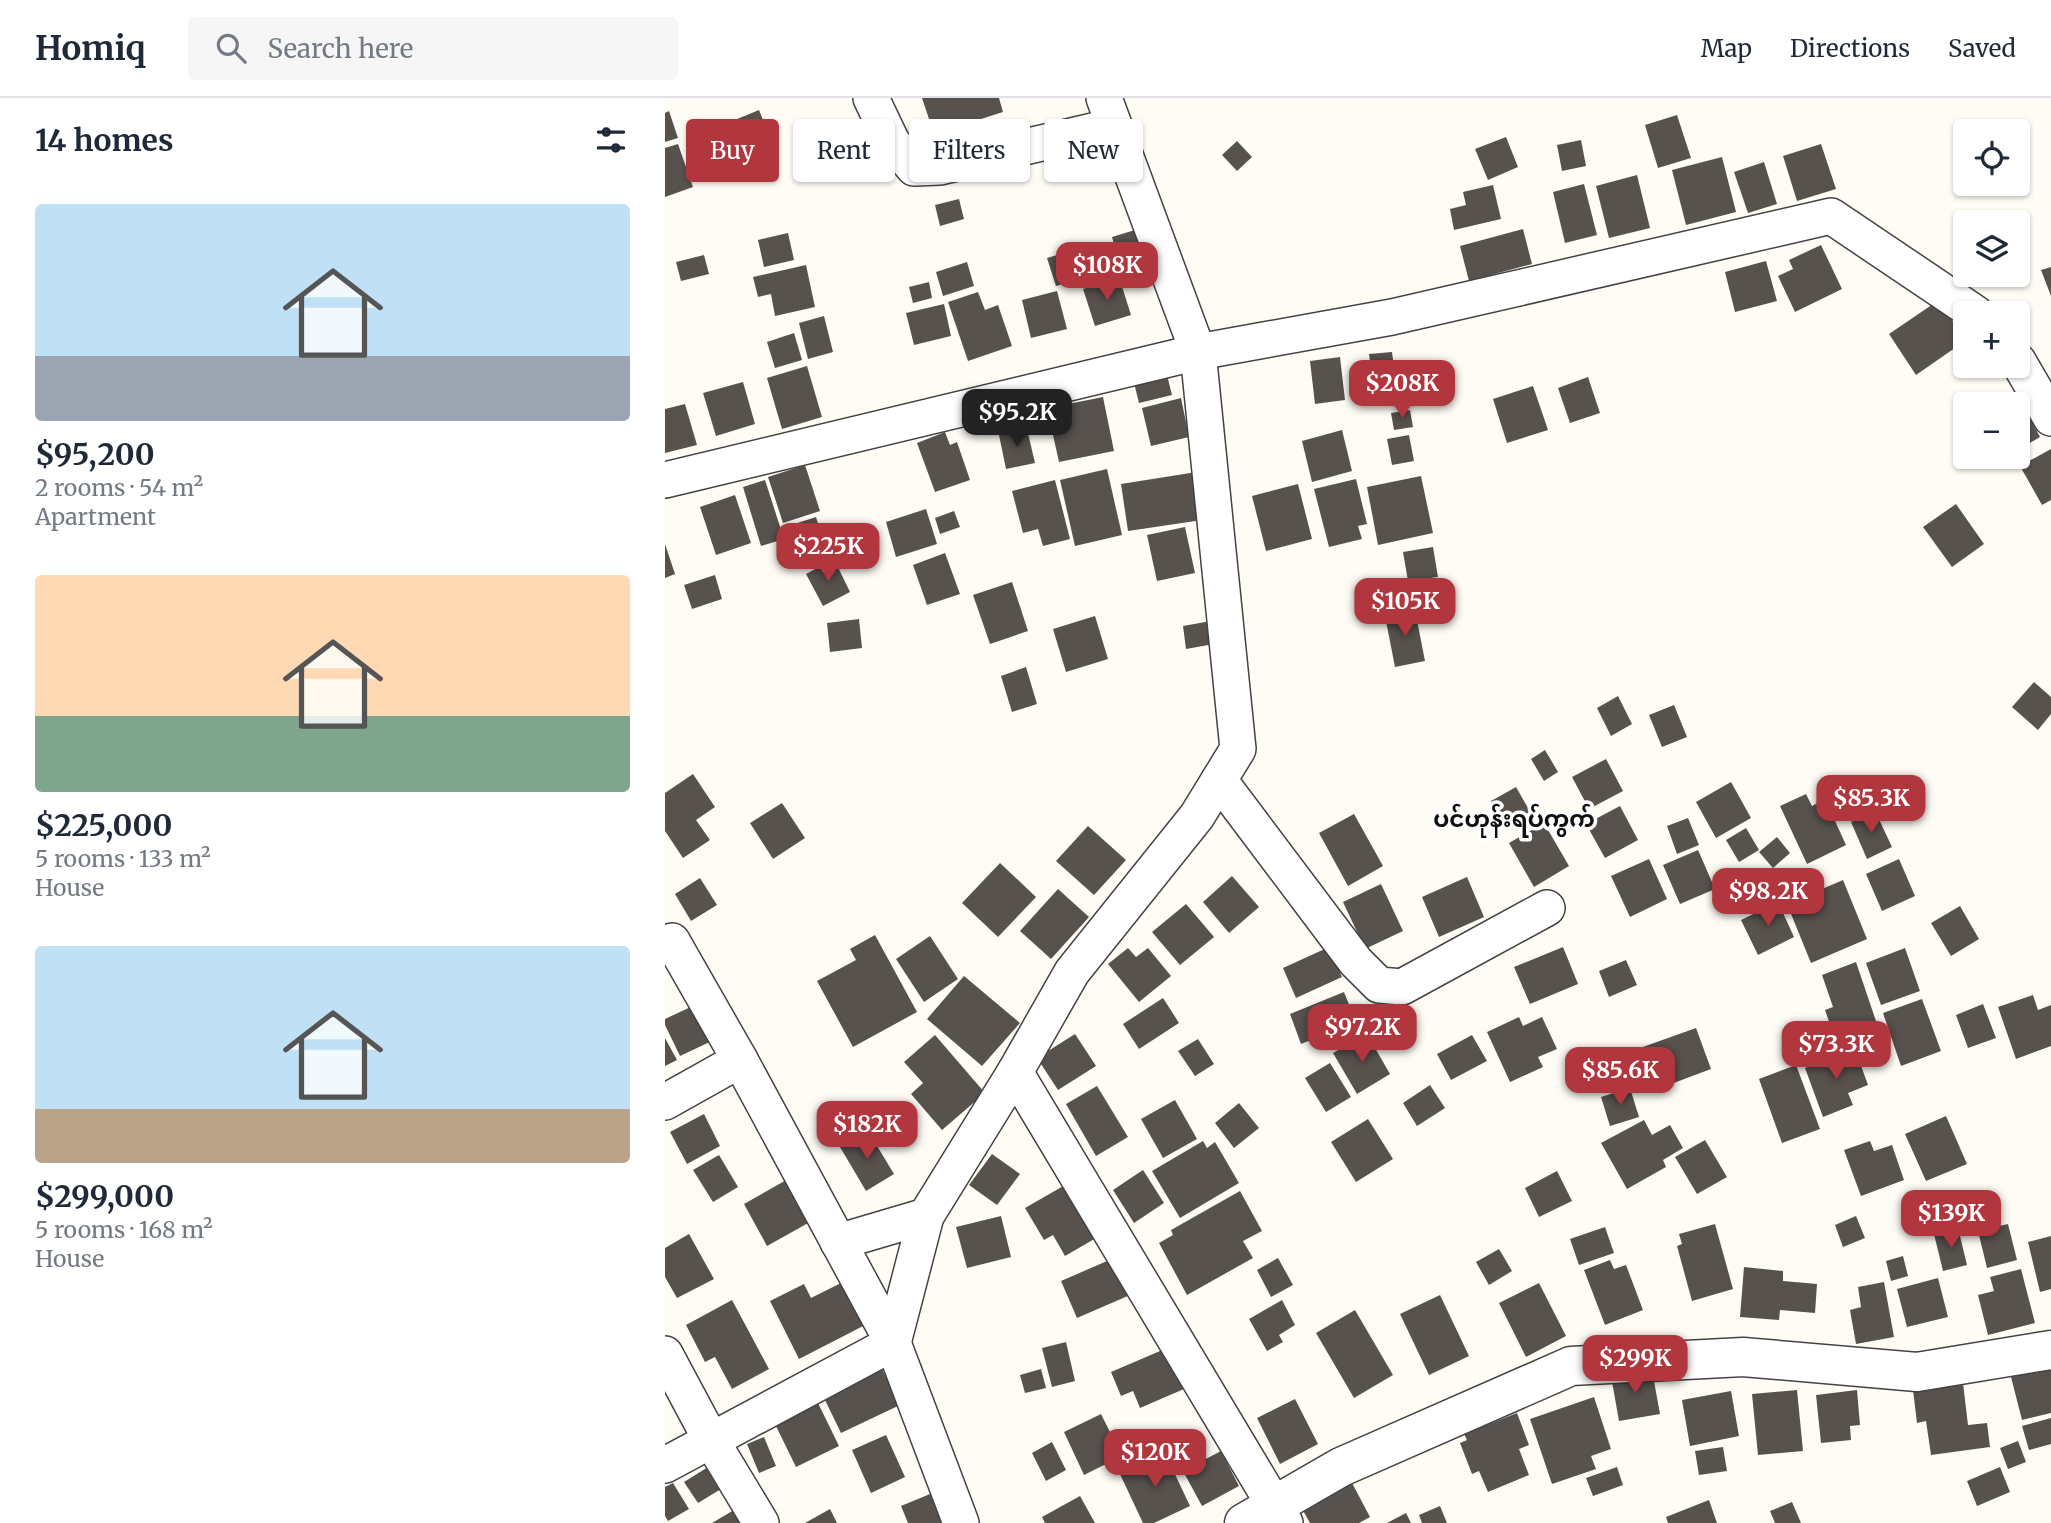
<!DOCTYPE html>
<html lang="en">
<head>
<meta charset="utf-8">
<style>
  :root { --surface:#fff; --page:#f6f6f7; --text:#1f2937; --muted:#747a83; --line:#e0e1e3; --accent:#b2363e }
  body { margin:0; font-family:Merriweather,"Noto Sans Myanmar",serif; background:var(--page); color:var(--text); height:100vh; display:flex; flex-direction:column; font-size:26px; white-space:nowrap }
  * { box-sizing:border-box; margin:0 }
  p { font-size:23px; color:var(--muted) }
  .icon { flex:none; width:38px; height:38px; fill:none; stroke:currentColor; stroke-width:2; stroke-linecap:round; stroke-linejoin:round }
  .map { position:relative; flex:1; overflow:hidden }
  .sheet { display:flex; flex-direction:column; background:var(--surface); width:665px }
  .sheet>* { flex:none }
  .guide { position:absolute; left:21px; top:21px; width:665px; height:63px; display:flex; gap:14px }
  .controls { position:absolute; left:1288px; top:21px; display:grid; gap:14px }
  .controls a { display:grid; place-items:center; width:77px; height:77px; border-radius:7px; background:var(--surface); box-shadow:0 2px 5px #0004; font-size:35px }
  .price { position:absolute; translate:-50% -60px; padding:0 16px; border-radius:14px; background:var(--accent); color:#fff; font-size:23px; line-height:46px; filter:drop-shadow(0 2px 4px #0008) }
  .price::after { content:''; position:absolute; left:50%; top:42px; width:21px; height:16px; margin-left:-10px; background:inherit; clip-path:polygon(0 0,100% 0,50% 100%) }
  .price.active { background:#222; color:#fff }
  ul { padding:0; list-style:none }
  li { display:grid; align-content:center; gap:14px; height:371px; padding:0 35px }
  li span { display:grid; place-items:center; height:217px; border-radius:7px; color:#555 }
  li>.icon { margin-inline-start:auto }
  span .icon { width:126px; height:126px; fill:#fffc; stroke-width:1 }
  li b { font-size:30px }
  h2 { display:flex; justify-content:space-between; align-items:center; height:84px; padding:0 35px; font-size:30px }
  .chip { padding:0 24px; border-radius:7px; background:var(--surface); box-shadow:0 2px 5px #0004; font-size:24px; line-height:63px }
  .chip.active { background:var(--accent); color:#fff }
  header { display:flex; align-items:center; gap:42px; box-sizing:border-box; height:98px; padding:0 35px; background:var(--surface); border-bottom:2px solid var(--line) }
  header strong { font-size:33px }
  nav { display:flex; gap:38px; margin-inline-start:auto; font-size:24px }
  .search { width:490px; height:63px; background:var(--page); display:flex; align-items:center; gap:18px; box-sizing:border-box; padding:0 24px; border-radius:7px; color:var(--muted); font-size:26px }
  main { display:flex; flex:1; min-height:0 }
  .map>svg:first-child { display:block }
  .building { fill:#58524e }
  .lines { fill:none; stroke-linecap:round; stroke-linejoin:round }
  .minor-casing { stroke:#434343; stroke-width:38 }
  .tertiary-casing { stroke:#434343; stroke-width:41 }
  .minor { stroke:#fff; stroke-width:35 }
  .tertiary { stroke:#fff; stroke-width:38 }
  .labels { text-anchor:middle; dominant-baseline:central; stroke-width:7; stroke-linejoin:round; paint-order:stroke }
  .quarter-label { font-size:23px; font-weight:bold; fill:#101010; stroke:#fff }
</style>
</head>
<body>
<header>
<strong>Homiq</strong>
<div class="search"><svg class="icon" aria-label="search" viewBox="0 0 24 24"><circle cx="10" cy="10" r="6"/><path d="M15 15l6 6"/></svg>Search here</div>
<nav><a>Map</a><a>Directions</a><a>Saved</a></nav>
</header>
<main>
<section class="sheet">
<h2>14 homes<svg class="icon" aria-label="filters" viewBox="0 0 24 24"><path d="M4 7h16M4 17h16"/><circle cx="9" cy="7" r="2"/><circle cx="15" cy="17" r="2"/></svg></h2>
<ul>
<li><span style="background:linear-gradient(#bfe0f5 70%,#9aa5b1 0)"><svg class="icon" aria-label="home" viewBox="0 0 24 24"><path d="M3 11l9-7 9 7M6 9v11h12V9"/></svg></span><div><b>$95,200</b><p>2 rooms · 54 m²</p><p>Apartment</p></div></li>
<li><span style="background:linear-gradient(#ffd9b3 65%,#7fa58c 0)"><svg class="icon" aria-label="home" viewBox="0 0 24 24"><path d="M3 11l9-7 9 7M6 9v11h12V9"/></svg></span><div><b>$225,000</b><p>5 rooms · 133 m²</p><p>House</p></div></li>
<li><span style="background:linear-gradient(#bfe0f5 75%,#b9a48a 0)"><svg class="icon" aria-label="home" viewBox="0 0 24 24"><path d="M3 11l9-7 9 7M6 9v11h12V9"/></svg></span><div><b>$299,000</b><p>5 rooms · 168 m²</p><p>House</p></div></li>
</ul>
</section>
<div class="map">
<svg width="1386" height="1425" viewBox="0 0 1386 1425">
  <rect width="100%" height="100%" fill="#fefcf5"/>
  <g class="building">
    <polygon points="257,0 334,0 338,14 269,36"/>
    <polygon points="94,12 112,57 83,68 65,24"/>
    <polygon points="4,13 13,40 0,44 0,15"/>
    <polygon points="1012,17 1026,60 993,70 980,27"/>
    <polygon points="841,39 853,69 823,82 810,51"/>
    <polygon points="916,42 921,68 897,73 892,47"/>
    <polygon points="572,43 587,59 572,73 557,57"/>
    <polygon points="13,46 28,89 0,99 0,50"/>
    <polygon points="1156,46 1171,91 1132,103 1118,58"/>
    <polygon points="1057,59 1071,114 1021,127 1007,72"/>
    <polygon points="1099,64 1112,106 1083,115 1069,74"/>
    <polygon points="972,77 985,130 944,140 931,88"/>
    <polygon points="919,86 932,137 900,145 888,94"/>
    <polygon points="828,87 836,121 789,132 785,111 801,107 798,94"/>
    <polygon points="294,101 299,121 275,128 270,107"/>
    <polygon points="858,131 867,166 804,183 795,148"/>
    <polygon points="470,132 479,162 455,169 447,139"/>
    <polygon points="123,135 129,162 99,169 93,142"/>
    <polygon points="1156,147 1177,191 1130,214 1113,178 1128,171 1124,162"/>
    <polygon points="399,155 408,183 391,188 382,160"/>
    <polygon points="39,157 44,176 16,183 11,164"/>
    <polygon points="1101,163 1112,203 1070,214 1060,174"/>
    <polygon points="302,164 309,188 278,198 271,174"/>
    <polygon points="141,167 150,209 110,218 106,196 93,199 88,179"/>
    <polygon points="1386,169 1386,198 1376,172"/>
    <polygon points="454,179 466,217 430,228 418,191"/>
    <polygon points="264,184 267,200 248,205 244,189"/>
    <polygon points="392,193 402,231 366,240 357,202"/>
    <polygon points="313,194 320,212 333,207 347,248 303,263 283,204"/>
    <polygon points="1274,202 1300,243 1251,277 1224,236"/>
    <polygon points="279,206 286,238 249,247 241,215"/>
    <polygon points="159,218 168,254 143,261 134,225"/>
    <polygon points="129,235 137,262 110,270 102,244"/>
    <polygon points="727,254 730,277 707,280 704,256"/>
    <polygon points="675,259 680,302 650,306 645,263"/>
    <polygon points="142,268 157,319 117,331 102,280"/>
    <polygon points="500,269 507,297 474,305 467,277"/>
    <polygon points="923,279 935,315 905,325 893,290"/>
    <polygon points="78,284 90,326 51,338 38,295"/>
    <polygon points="868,288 883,332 842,345 828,301"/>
    <polygon points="438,299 449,353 394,364 386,328 402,325 398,307"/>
    <polygon points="1354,299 1375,339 1353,352 1353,306 1341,306"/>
    <polygon points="516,300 524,339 486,348 477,310"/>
    <polygon points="20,306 32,347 0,355 0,311"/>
    <polygon points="745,312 748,329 729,332 726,315"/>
    <polygon points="362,331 370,365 341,371 334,337"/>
    <polygon points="677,332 687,373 647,384 637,343"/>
    <polygon points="280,334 285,347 292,344 305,382 270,394 252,345"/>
    <polygon points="744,337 749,363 727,367 722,341"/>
    <polygon points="1386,351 1386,402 1377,407 1355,368"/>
    <polygon points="1319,359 1340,359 1323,368"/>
    <polygon points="140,367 155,413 118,425 103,379"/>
    <polygon points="442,371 457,437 410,448 395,382"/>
    <polygon points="538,373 544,421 463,433 456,386"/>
    <polygon points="756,378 768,435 713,447 702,389"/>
    <polygon points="691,381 702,426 693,428 697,441 664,449 649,391"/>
    <polygon points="100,382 119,441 96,448 78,389"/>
    <polygon points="390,382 405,441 378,448 373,431 358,435 347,393"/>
    <polygon points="633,386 647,441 601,453 587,398"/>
    <polygon points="70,397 86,445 51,457 35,409"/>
    <polygon points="1291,406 1319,446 1287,469 1258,429"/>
    <polygon points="261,411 272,446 231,459 221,424"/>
    <polygon points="289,413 295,429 275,436 270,420"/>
    <polygon points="151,419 159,445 129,456 120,429"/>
    <polygon points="520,429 530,475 492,483 482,437"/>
    <polygon points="0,446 10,476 0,480"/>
    <polygon points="768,449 773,479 743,483 738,454"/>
    <polygon points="280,455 295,496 262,507 248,467"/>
    <polygon points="169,461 185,494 158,508 141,476"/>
    <polygon points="50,477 57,501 27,511 19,487"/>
    <polygon points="347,484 363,533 325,546 308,497"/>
    <polygon points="750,512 760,563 730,569 720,518"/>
    <polygon points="430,518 443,561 401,574 388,531"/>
    <polygon points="194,521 197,550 165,554 162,525"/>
    <polygon points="546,523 549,546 521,551 518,528"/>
    <polygon points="361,569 372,606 347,614 336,578"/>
    <polygon points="1369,584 1386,599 1386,616 1373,632 1347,609"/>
    <polygon points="953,598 967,626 946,638 932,610"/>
    <polygon points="1009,607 1022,639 997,649 984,617"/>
    <polygon points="880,652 893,674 879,683 866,661"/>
    <polygon points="941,661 958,693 924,711 907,679"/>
    <polygon points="28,676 50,709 31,722 45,742 18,760 0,733 0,695"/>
    <polygon points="1066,684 1086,720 1051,740 1031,704"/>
    <polygon points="851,689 867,717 842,732 826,703"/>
    <polygon points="1141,696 1147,708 1160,701 1181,747 1142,766 1115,708"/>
    <polygon points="117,705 140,740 108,761 85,725"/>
    <polygon points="955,708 973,742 940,760 921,726"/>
    <polygon points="1210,713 1227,749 1202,761 1186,724"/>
    <polygon points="689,716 718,768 683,788 654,735"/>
    <polygon points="1023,720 1034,747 1012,756 1002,728"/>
    <polygon points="879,725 904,768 869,789 844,745"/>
    <polygon points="423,728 461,762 429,797 391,763"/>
    <polygon points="1081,730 1094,752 1074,764 1061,742"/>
    <polygon points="1112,739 1125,755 1108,770 1094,754"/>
    <polygon points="1033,752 1050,791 1015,806 998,767"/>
    <polygon points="984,761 1002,801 965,819 946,778"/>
    <polygon points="1234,761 1250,798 1217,813 1201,776"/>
    <polygon points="335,765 371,799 333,839 297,805"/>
    <polygon points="567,778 594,809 564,835 538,804"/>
    <polygon points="802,779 819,819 774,839 757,799"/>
    <polygon points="35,780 52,807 26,823 10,796"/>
    <polygon points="1178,782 1202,841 1146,865 1122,806"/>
    <polygon points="716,786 738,833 700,851 678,804"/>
    <polygon points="393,791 424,819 386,861 355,833"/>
    <polygon points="1113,804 1129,839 1093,857 1076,822"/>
    <polygon points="521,806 549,839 515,867 487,834"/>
    <polygon points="1295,808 1314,841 1286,858 1266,825"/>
    <polygon points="210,837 252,914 188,949 152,883 191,862 185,851"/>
    <polygon points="265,838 293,881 259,904 231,861"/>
    <polygon points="664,849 677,879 631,900 618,870"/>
    <polygon points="898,849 913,886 865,906 849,869"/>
    <polygon points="463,850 471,859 483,850 506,878 474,904 443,866"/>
    <polygon points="1240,850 1255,893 1216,907 1201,865"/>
    <polygon points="961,862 972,887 944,899 934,873"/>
    <polygon points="1191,864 1213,929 1171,944 1160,912 1168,909 1157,877"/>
    <polygon points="299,878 355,925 317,968 262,921"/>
    <polygon points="679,894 691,924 636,946 625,916"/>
    <polygon points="1368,897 1373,912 1386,907 1386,948 1351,961 1333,909"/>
    <polygon points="498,900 514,925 474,951 458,926"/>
    <polygon points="1257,901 1276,953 1236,968 1218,915"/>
    <polygon points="32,906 49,942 15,958 0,927 0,921"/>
    <polygon points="1318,906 1331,940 1303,950 1291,917"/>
    <polygon points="854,919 858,928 877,919 892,951 873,959 878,969 845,984 822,934"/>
    <polygon points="1031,930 1046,971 990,992 975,950"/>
    <polygon points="410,936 431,968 393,992 372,960"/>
    <polygon points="702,936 725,976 692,996 668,955"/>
    <polygon points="270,937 320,995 277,1032 246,996 258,985 239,964"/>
    <polygon points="807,937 822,963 786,982 772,956"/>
    <polygon points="0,940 12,962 0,968"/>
    <polygon points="533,941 549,966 530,978 513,953"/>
    <polygon points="1190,951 1203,987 1183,995 1188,1007 1158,1019 1140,970"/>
    <polygon points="665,965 686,999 661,1014 640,980"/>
    <polygon points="1131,967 1155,1031 1117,1045 1094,981"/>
    <polygon points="765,987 780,1010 752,1028 738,1005"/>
    <polygon points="432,988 463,1039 431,1058 401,1006"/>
    <polygon points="965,990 974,1019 945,1028 936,999"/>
    <polygon points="510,1002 532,1041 498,1060 476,1021"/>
    <polygon points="574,1005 594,1030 569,1050 550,1025"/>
    <polygon points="39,1016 55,1048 22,1066 5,1034"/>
    <polygon points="1281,1018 1302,1066 1261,1083 1240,1036"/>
    <polygon points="703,1021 728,1061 691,1084 666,1044"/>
    <polygon points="979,1022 987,1037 1005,1027 1018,1050 998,1062 1001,1069 962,1091 936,1045"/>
    <polygon points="203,1033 229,1076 201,1093 175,1049"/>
    <polygon points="1040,1042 1062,1079 1032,1096 1010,1059"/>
    <polygon points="538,1043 542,1050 550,1044 574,1085 515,1120 487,1073"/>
    <polygon points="1205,1043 1209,1053 1227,1047 1239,1082 1196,1098 1179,1052"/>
    <polygon points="327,1056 355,1076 332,1107 304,1087"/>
    <polygon points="54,1057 73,1089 48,1104 28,1072"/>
    <polygon points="478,1072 499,1105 469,1125 448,1092"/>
    <polygon points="892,1073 907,1103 874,1119 860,1090"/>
    <polygon points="130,1077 154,1119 102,1148 79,1106"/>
    <polygon points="407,1083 438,1136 400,1158 388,1137 379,1142 360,1110"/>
    <polygon points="575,1093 597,1133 578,1143 588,1160 522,1197 494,1145 508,1137 506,1132"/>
    <polygon points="1312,1104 1317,1123 1300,1128 1295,1109"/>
    <polygon points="336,1118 346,1159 302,1170 291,1129"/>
    <polygon points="1191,1118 1200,1140 1178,1149 1170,1127"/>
    <polygon points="1050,1126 1068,1191 1027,1203 1012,1148 1017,1146 1014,1136"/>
    <polygon points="1343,1126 1352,1162 1322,1170 1313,1133"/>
    <polygon points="940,1129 949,1155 914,1167 905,1141"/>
    <polygon points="1293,1130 1302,1167 1278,1173 1269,1136"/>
    <polygon points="24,1136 49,1181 12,1200 0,1179 0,1150"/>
    <polygon points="1386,1138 1386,1191 1375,1194 1363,1144"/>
    <polygon points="834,1151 847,1173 824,1187 811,1164"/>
    <polygon points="1238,1158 1243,1178 1226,1183 1221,1163"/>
    <polygon points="449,1160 465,1197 412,1220 396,1183"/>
    <polygon points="613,1160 628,1187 606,1199 592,1172"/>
    <polygon points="945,1162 949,1171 961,1167 978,1212 940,1227 919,1172"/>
    <polygon points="1079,1169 1118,1173 1118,1183 1152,1186 1150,1215 1115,1212 1114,1222 1075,1219"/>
    <polygon points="1356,1171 1370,1225 1323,1237 1313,1197 1329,1193 1325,1179"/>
    <polygon points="1273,1180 1283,1219 1242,1229 1232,1191"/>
    <polygon points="182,1182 204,1225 134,1261 105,1203 139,1186 146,1200"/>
    <polygon points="1219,1184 1229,1239 1191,1246 1185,1212 1196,1209 1193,1189"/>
    <polygon points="874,1185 901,1238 861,1259 834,1205"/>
    <polygon points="775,1197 804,1258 764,1277 735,1216"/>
    <polygon points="67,1202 104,1271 67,1291 50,1259 40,1264 21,1227"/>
    <polygon points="617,1202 630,1227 614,1237 618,1244 602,1253 584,1221"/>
    <polygon points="690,1212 728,1277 689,1300 651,1235"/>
    <polygon points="401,1244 410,1283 387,1289 377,1250"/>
    <polygon points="502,1250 519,1291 475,1310 468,1293 456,1298 446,1274"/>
    <polygon points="215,1267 235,1307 176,1335 159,1300"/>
    <polygon points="1386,1269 1386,1315 1357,1322 1346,1279"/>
    <polygon points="376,1271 381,1290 360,1295 355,1277"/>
    <polygon points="987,1272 995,1316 954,1323 946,1278"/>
    <polygon points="1298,1285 1303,1327 1322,1325 1325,1349 1266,1357 1261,1323 1252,1325 1248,1292"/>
    <polygon points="1132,1292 1138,1353 1093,1357 1087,1296"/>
    <polygon points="1192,1292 1195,1327 1185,1328 1186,1342 1156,1345 1151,1297"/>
    <polygon points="1066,1293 1074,1338 1025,1348 1017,1302"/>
    <polygon points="929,1299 946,1351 926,1358 931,1371 887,1386 865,1321"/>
    <polygon points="630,1301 653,1346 615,1366 592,1320"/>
    <polygon points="152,1303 174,1348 131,1369 109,1324"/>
    <polygon points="852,1315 864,1347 854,1351 864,1377 823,1394 814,1373 807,1376 795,1345 802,1342 799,1336"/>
    <polygon points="436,1316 457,1358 419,1377 399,1334"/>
    <polygon points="1386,1320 1386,1346 1364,1352 1357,1328"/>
    <polygon points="221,1337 240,1379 206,1395 187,1352"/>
    <polygon points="99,1339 111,1368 94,1375 82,1346"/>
    <polygon points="1353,1343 1361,1364 1343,1371 1335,1350"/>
    <polygon points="387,1344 401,1372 381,1383 367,1355"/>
    <polygon points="1058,1349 1062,1373 1034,1377 1030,1353"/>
    <polygon points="499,1353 525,1408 489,1425 478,1425 454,1374"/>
    <polygon points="556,1353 574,1388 537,1408 518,1373"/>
    <polygon points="43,1369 56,1391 33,1405 19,1384"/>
    <polygon points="952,1369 958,1387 928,1398 921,1380"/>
    <polygon points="1335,1369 1345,1394 1312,1408 1302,1383"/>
    <polygon points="686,1383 705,1419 694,1425 645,1425 636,1409"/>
    <polygon points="8,1385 24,1411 3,1423 0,1418 0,1389"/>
    <polygon points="265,1396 277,1425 243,1425 236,1408"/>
    <polygon points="415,1398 430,1425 380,1425 377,1419"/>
    <polygon points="1044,1402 1052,1425 1003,1425 1001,1419"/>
    <polygon points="1127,1404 1136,1425 1110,1425 1105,1413"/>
    <polygon points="775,1408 782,1425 757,1425 754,1417"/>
    <polygon points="165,1411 172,1425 140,1425"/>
    <polygon points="69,1412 77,1425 47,1425"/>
    <polygon points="741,1415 746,1425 722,1425"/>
  </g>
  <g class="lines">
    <g class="minor-casing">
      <g id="minor">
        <polyline points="206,0 227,44 249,70 275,69 449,28"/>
        <polyline points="1353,263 1386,320"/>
        <polyline points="0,382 533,254 727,219 1166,118 1310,215"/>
        <polyline points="554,682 691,864 714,887 737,889 882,810"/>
        <polyline points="7,843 75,962 228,1245 296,1425"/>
        <polyline points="350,974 620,1425"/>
        <polyline points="0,1004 75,962"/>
        <polyline points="173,1144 261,1118"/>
        <polyline points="0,1256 46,1342 96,1425"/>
        <polyline points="0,1367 228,1245 261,1118 350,974 407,874 532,718 573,651 533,254 439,0"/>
      </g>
    </g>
    <g class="tertiary-casing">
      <polyline id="tertiary" points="579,1425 676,1369 906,1268 1078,1259 1252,1274 1386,1252"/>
    </g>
    <use href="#minor" class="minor"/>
    <use href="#tertiary" class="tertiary"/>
  </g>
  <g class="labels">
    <g class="quarter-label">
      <text x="849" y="720">ပင်ဟုန်းရပ်ကွက်</text>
    </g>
  </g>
</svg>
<div class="controls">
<a><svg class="icon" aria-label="locate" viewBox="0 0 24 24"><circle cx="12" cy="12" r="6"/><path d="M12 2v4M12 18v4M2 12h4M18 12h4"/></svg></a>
<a><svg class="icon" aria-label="layers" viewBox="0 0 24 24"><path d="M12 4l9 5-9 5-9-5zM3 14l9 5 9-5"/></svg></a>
<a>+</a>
<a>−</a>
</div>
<b class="price" style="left:442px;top:204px">$108K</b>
<b class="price" style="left:737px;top:322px">$208K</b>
<b class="price active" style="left:352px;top:351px">$95.2K</b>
<b class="price" style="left:163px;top:485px">$225K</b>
<b class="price" style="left:740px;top:540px">$105K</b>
<b class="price" style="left:1206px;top:737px">$85.3K</b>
<b class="price" style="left:1103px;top:830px">$98.2K</b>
<b class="price" style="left:697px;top:966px">$97.2K</b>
<b class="price" style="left:1171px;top:983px">$73.3K</b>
<b class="price" style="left:955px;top:1009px">$85.6K</b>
<b class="price" style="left:202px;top:1063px">$182K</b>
<b class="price" style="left:1286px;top:1152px">$139K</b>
<b class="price" style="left:970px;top:1297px">$299K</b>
<b class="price" style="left:490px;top:1391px">$120K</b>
<div class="guide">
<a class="chip active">Buy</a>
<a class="chip">Rent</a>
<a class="chip">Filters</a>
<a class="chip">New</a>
</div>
</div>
</main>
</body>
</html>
